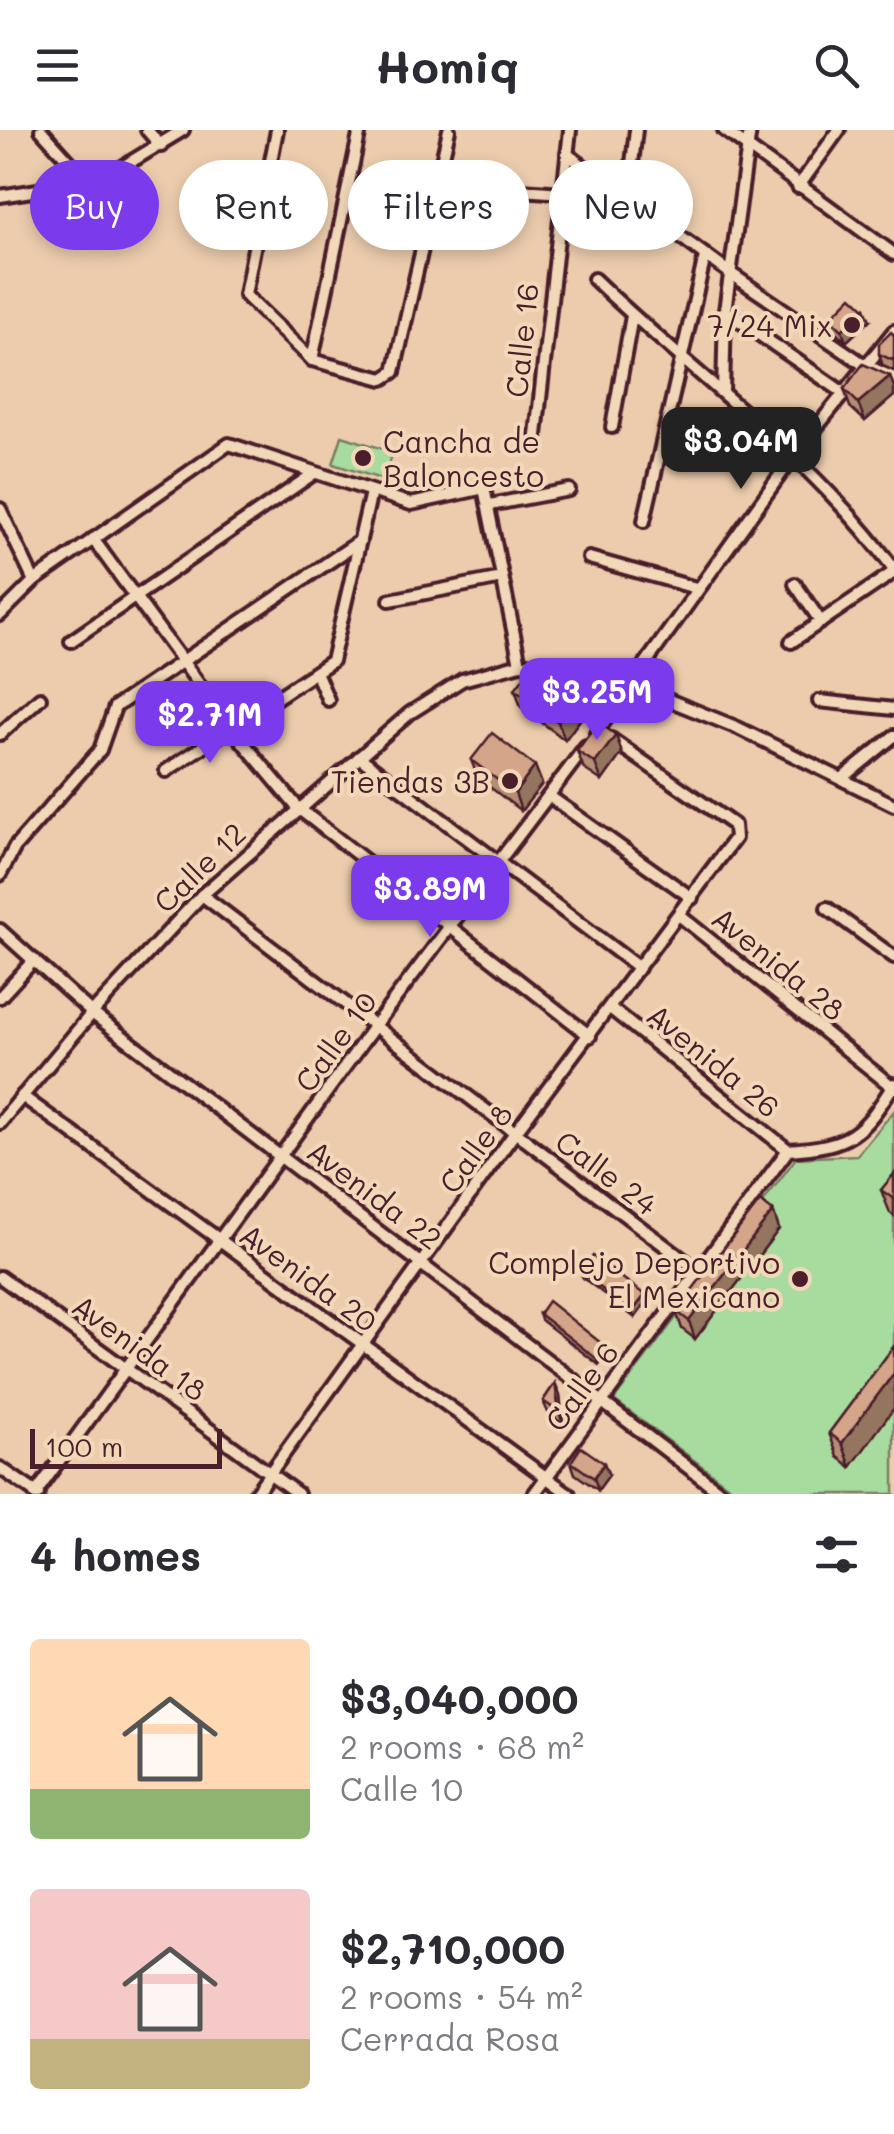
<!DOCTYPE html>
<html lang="en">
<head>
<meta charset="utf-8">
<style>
  :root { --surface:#fff; --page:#f7f7f7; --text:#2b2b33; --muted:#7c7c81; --accent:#7c3aed }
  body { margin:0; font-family:Mali,sans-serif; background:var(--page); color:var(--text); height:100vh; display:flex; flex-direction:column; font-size:38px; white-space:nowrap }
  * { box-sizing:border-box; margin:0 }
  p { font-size:32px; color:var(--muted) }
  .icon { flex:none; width:55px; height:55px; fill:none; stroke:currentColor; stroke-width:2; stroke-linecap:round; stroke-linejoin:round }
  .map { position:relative; height:1364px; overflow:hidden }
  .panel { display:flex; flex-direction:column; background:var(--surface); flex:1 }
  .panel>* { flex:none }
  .guide { position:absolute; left:30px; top:30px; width:835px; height:90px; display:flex; gap:20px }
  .scale { position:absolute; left:30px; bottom:25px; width:192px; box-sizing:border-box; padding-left:10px; border:5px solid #4a1f2b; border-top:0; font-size:28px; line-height:35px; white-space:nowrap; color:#4a1f2b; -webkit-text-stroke:8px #f1d8b9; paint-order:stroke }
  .price { position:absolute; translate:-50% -85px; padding:0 22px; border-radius:20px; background:var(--accent); color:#fff; font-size:32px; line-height:65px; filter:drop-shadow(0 2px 5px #0008) }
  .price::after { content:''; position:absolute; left:50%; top:60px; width:30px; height:22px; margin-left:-15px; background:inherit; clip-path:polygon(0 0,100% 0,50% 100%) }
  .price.active { background:#222; color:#fff }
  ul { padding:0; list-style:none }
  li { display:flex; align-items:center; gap:30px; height:250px; padding:0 30px }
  li span { display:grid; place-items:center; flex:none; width:280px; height:200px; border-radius:10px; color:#555 }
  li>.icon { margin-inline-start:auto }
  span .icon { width:120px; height:120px; fill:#fffc; stroke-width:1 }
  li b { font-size:42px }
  h2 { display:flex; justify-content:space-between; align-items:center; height:120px; padding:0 30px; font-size:42px }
  .chip { padding:0 35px; border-radius:45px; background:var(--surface); box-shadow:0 5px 15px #0003; font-size:35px; line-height:90px }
  .chip.active { background:var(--accent); color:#fff }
  header { display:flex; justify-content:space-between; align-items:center; height:130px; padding:0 30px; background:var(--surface); font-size:45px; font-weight:700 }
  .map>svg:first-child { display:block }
  .green { fill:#a8dc9f; stroke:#797e65; stroke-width:2.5 }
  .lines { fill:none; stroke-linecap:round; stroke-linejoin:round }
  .street-casing { stroke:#4a1f2b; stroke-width:18 }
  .street { stroke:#f1d8b9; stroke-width:10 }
  .wall { fill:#b68e76; stroke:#4a1f2b; stroke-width:2.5 }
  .shaded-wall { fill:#947460; stroke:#4a1f2b; stroke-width:2.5 }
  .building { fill:#d4a589; stroke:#4a1f2b; stroke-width:2.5 }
  .poi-dot { fill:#4a1f2b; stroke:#f1d8b9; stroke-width:4 }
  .labels { text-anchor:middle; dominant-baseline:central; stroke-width:8; stroke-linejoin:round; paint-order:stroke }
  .poi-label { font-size:30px; fill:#4a1f2b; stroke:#f1d8b9; text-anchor:end }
  .street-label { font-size:30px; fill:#4a1f2b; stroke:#f1d8b9 }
</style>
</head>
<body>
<header><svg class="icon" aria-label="menu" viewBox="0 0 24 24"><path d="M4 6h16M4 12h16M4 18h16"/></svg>Homiq<svg class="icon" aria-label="search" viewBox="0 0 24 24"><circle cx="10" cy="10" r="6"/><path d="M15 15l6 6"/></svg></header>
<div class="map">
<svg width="894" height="1364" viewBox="0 0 894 1364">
  <rect width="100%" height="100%" fill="#ecccad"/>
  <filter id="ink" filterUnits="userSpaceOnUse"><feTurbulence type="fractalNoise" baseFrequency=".01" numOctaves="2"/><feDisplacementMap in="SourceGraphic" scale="20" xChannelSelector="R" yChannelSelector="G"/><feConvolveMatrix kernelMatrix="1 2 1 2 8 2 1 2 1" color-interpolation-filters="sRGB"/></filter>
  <g filter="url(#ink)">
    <g class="green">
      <polygon points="342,306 393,322 384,350 333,334"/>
      <polygon points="894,981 894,1364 739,1364 614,1270 796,1028 857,1025"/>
    </g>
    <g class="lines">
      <g class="street-casing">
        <g id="street">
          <polyline points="41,0 89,53"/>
          <polyline points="147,0 161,16"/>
          <polyline points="277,0 245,165 312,230 383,249 394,242 449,0"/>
          <polyline points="724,0 894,124"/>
          <polyline points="567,24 730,143 863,234 894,248"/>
          <polyline points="436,54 563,63"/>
          <polyline points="798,57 839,0"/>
          <polyline points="0,66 101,50 183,0"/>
          <polyline points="628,67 636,0"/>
          <path d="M594,149C695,246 810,325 894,439"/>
          <polyline points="725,181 841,261"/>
          <polyline points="312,230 360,0"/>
          <polyline points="723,263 725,181 750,0"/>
          <polyline points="612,297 632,186"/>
          <polyline points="536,305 570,0"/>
          <polyline points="490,375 569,360"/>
          <polyline points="0,379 34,451"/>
          <polyline points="644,391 705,126"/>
          <polyline points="93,409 231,598 298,678 590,906"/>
          <polyline points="589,428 696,458"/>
          <polyline points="795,454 821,492"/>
          <polyline points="390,470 502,448"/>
          <polyline points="0,485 34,451 229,314 411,374 484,358 520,534"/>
          <polyline points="71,511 313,344"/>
          <polyline points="791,512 894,442"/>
          <polyline points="316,542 328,570"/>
          <polyline points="819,571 894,579"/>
          <polyline points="596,603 795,324 894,201"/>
          <polyline points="0,604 40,568"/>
          <polyline points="359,627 639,838"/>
          <polyline points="166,641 332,531 371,362"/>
          <polyline points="844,647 894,606"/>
          <polyline points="549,666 692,768"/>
          <polyline points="0,745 15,717 100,620 115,577 360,411"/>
          <polyline points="202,765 697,1140"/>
          <polyline points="827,778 894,827"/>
          <polyline points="679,785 894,958"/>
          <polyline points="0,800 92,883 723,1364"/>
          <polyline points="0,867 34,830"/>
          <polyline points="610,878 788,1020"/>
          <polyline points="22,966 569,1364"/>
          <polyline points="0,993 92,883 202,765 410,583 462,550 520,534 572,535 604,544 738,598 894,675"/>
          <polyline points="0,1147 298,1364"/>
          <polyline points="0,1338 38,1364"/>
          <polyline points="35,1364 376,894 586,616"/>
          <polyline points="255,1364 514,1004 735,708 734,695 611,609"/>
          <path d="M534,1364L788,1020C850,1016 862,1005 894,954"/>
        </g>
      </g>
      <use href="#street" class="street"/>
    </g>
    <g class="wall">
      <polygon points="830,188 870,190 846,212 834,200"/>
      <polygon points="894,205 894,241 883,236 879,224"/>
      <polygon points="894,257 894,266 865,291 850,277 844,259"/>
      <polygon points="515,559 575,569 582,587 565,610 521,577"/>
      <polygon points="577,621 622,623 602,651 584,639"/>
      <polygon points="471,630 535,636 542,654 521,681 478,648"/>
      <polygon points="894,1044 894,1086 890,1083 881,1060"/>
      <polygon points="773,1081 779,1099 695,1209 682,1199 676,1181"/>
      <polygon points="580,1142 645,1165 647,1171 635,1188 583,1148"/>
      <polygon points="539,1184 606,1217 608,1223 599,1235 541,1190"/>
      <polygon points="894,1216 851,1337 838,1327 829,1303"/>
      <polygon points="555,1253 560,1265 563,1294 548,1283 543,1271"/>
      <polygon points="571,1332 609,1345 598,1360 575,1344"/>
    </g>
    <g class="shaded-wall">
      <polygon points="865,178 870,190 846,212 842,200"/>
      <polygon points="890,246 894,257 894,266 865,291 858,273"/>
      <polygon points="575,569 582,587 565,610 558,592"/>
      <polygon points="616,605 622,623 602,651 595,633"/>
      <polygon points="535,636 542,654 521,681 515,663"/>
      <polygon points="773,1081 779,1099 695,1209 689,1191"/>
      <polygon points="645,1165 647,1171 635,1188 632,1182"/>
      <polygon points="606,1217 608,1223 599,1235 597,1229"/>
      <polygon points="894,1243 894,1278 851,1337 842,1313"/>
      <polygon points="555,1253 560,1265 563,1294 559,1282"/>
      <polygon points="604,1333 609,1345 598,1360 594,1348"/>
    </g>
    <g class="building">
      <polygon points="852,166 865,178 842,200 830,188"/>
      <polygon points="891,202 894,205 894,228 892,230 879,224 879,214"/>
      <polygon points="863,234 890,246 858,273 844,259"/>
      <polygon points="532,536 575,569 558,592 515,559"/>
      <polygon points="598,592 616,605 595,633 577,621"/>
      <polygon points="492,603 535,636 515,663 471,630"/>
      <polygon points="894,1044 894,1069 881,1060"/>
      <polygon points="760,1071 773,1081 689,1191 676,1181"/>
      <polygon points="593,1126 645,1165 632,1182 580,1142"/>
      <polygon points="548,1171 606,1217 597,1229 539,1184"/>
      <polygon points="894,1216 894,1243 842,1313 829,1303"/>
      <polygon points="555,1253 559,1282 543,1271"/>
      <polygon points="581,1317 604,1333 594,1348 571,1332"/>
    </g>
  </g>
  <g class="poi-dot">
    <circle cx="852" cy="195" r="10"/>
    <circle cx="363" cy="328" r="10"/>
    <circle cx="510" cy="651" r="10"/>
    <circle cx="800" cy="1149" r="10"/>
  </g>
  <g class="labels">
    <g class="poi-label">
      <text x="832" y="195">7/24 Mix</text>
      <text x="383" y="311" text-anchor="start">Cancha de<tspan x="383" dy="34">Baloncesto</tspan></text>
      <text x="490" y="651">Tiendas 3B</text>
      <text x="780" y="1132">Complejo Deportivo<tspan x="780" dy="34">El Mexicano</tspan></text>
    </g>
    <g class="street-label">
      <text transform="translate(521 210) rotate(-84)">Calle 16</text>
      <text transform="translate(199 737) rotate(-44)">Calle 12</text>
      <text transform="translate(779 833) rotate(39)">Avenida 28</text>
      <text transform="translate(335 911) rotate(-54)">Calle 10</text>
      <text transform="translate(714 930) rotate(39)">Avenida 26</text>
      <text transform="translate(475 1018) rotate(-54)">Calle 8</text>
      <text transform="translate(607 1042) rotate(37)">Calle 24</text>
      <text transform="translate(375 1064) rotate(37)">Avenida 22</text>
      <text transform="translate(309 1147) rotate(36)">Avenida 20</text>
      <text transform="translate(140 1217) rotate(36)">Avenida 18</text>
      <text transform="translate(581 1256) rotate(-54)">Calle 6</text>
    </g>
  </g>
</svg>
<div class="scale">100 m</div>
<b class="price active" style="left:741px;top:362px">$3.04M</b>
<b class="price" style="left:597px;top:613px">$3.25M</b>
<b class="price" style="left:210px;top:636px">$2.71M</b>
<b class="price" style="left:430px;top:810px">$3.89M</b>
<div class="guide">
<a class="chip active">Buy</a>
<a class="chip">Rent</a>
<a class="chip">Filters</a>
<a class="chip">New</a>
</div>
</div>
<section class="panel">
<h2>4 homes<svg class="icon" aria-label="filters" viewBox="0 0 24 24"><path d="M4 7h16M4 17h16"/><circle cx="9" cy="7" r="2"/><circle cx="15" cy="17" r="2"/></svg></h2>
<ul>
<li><span style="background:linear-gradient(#ffd9b3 75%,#8fb573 0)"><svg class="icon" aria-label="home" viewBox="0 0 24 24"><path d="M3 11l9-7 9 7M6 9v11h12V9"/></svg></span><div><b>$3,040,000</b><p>2 rooms · 68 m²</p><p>Calle 10</p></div></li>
<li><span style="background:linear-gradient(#f6c9c9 75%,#c2b280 0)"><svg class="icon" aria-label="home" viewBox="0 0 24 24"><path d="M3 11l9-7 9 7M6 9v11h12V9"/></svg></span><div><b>$2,710,000</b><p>2 rooms · 54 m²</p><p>Cerrada Rosa</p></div></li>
</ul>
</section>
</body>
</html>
